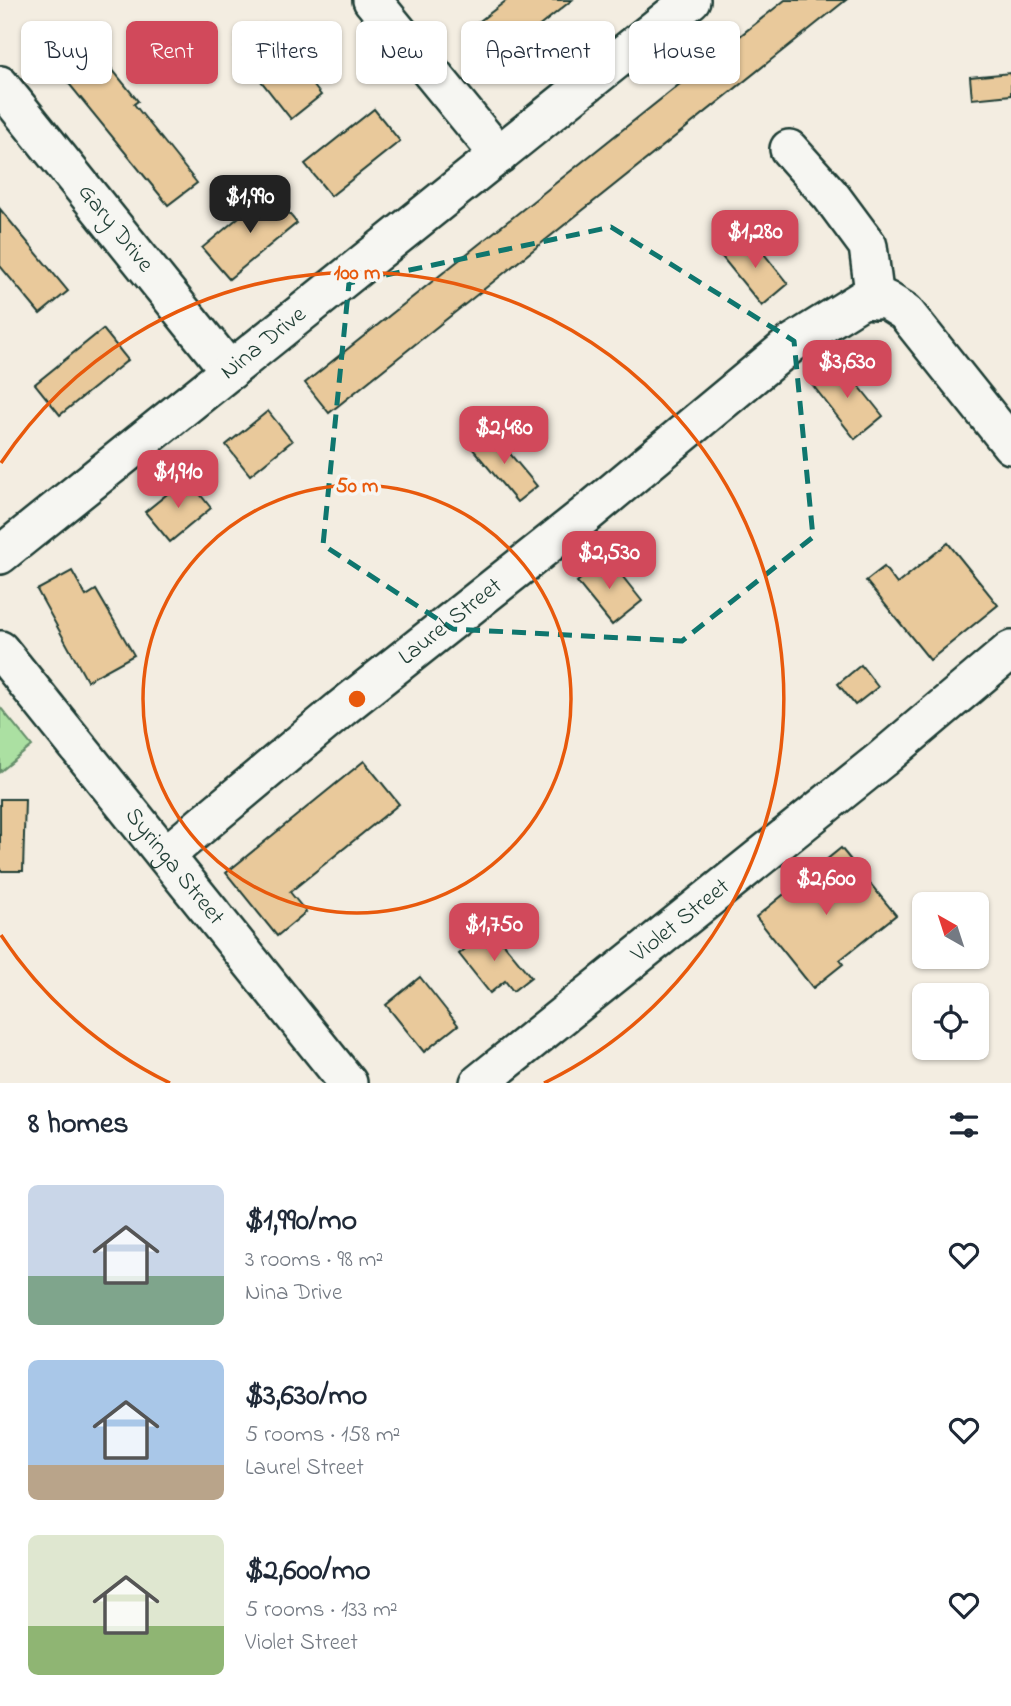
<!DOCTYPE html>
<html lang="en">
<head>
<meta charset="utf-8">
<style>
  :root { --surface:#fff; --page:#f6f6f7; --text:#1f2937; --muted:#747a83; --accent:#d1495b }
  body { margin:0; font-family:"Indie Flower",sans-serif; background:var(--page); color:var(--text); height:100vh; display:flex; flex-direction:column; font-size:26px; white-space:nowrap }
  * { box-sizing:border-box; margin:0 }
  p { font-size:23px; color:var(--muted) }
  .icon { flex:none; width:38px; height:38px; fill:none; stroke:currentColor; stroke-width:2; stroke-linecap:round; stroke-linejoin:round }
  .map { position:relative; height:1083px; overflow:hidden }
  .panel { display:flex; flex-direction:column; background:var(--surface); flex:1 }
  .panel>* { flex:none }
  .top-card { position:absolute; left:21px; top:21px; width:970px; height:63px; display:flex; gap:14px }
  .needle { width:46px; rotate:321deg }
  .controls { position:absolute; left:912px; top:892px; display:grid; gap:14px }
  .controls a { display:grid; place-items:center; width:77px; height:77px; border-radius:10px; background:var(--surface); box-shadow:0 2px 5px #0004; font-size:35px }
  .price { position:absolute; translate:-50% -60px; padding:0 16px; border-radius:14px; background:var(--accent); color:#fff; font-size:23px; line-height:46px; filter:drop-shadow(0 2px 4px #0008) }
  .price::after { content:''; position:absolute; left:50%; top:42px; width:21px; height:16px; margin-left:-10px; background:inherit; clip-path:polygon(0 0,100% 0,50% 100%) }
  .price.on { background:#222; color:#fff }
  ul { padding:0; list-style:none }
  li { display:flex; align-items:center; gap:21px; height:175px; padding:0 28px }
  li span { display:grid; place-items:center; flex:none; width:196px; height:140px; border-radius:10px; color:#555 }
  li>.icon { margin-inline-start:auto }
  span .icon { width:84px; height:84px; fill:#fffc; stroke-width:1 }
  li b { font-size:30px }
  h2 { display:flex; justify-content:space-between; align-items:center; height:84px; padding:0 28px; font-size:30px }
  .tag { padding:0 24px; border-radius:10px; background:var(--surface); box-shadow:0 2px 5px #0004; font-size:24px; line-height:63px }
  .tag.on { background:var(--accent); color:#fff }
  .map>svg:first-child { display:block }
  .green { fill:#abe0a2; stroke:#658e6b; stroke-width:2 }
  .building { fill:#e9c99b; stroke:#1f3d34; stroke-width:2 }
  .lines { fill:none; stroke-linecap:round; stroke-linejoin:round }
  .minor-casing { stroke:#1f3d34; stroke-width:42 }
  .minor { stroke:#f6f6f2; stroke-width:37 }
  .marked { fill:none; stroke:#0f766e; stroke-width:5; stroke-dasharray:14 9; stroke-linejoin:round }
  .ring { fill:none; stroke:#e8590c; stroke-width:3.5 }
  .labels { text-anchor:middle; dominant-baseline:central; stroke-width:7; stroke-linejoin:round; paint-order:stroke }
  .street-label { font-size:24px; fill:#1f3d34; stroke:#f6f6f2 }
  .centre { fill:#e8590c; stroke:#f6f6f2; stroke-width:3.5 }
  .ring-label { font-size:21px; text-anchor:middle; font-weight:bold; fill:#e8590c; stroke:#f6f6f2; stroke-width:7; stroke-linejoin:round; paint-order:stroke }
</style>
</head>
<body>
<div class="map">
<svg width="1011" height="1083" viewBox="0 0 1011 1083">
  <rect width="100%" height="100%" fill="#f3ede1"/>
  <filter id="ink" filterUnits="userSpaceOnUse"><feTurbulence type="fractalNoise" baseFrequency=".0143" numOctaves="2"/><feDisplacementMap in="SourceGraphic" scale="14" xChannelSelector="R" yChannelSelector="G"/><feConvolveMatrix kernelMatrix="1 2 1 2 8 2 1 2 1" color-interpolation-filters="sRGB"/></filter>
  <g filter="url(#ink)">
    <polygon class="green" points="0,707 32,746 0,772"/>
    <g class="building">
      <polygon points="507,0 572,0 502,56 476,24"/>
      <polygon points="785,0 846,0 329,413 305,383"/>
      <polygon points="265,24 321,95 291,119 235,48"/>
      <polygon points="81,31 138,101 134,104 197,183 168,205 48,58"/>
      <polygon points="1011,73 1011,95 972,99 970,77"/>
      <polygon points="374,109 400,141 331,196 305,164"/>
      <polygon points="270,191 297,223 229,279 202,248"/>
      <polygon points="0,209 68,291 40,314 0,266"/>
      <polygon points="749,235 788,284 762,306 722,257"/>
      <polygon points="103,329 128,360 60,415 35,384"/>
      <polygon points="839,361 883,416 855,439 811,383"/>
      <polygon points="268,411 292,441 250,475 226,445"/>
      <polygon points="491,431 537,486 517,502 471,447"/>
      <polygon points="187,478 211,508 170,542 145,512"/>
      <polygon points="948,543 998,605 930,660 866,581 884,567 897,584"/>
      <polygon points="607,557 642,601 612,625 577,582"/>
      <polygon points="72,571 86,596 96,590 134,655 87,681 37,590"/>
      <polygon points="861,665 878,687 855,705 838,684"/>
      <polygon points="364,761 399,804 290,892 306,912 277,936 226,873"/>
      <polygon points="0,799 25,799 23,871 0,871"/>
      <polygon points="841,848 896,915 840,960 843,964 813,988 756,917"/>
      <polygon points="491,928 531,977 513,991 505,981 490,993 459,954"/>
      <polygon points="420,977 458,1025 424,1052 386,1005"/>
    </g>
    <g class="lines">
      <g class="minor-casing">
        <g id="minor">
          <polyline points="372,0 499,155"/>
          <path id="s1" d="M0,85L230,371"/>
          <polyline points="789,149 831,196 868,246 875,300"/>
          <path id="s2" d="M0,555L691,0"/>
          <path id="s3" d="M0,650L348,1083"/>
          <path id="s4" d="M166,855L342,708L584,516L791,344L863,299L886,300L905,312L1011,445"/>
          <path id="s5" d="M479,1083L882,759L1011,650"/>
        </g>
      </g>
      <use href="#minor" class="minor"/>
    </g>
  </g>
  <path class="marked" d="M611,227L794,341L813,537L682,641L453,629L323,545L349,283Z"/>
  <g class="ring">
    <circle cx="357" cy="699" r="214"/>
    <path d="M170 1083A427 427 0 0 1 1 935M1 463A427 427 0 1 1 544 1083"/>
  </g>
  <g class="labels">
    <g class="street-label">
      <text stroke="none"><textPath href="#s1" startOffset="184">Gary Drive</textPath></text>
      <text stroke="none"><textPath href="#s2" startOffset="338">Nina Drive</textPath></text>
      <text stroke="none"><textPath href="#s4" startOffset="368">Laurel Street</textPath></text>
      <text stroke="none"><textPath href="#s3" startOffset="278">Syringa Street</textPath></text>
      <text stroke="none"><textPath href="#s5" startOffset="259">Violet Street</textPath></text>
    </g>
  </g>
  <circle cx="357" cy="699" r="10" class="centre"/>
  <g class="ring-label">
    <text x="357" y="279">100 m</text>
    <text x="357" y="492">50 m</text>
  </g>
</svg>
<div class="controls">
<a><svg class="needle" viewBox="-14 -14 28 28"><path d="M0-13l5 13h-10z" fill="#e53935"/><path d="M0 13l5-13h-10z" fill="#747a83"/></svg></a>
<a><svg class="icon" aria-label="locate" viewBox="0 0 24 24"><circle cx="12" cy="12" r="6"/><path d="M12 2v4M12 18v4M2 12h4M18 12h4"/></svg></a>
</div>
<b class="price on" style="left:250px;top:235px">$1,990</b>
<b class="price" style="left:755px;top:270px">$1,280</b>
<b class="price" style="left:847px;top:400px">$3,630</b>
<b class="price" style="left:504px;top:466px">$2,480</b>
<b class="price" style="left:178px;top:510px">$1,910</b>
<b class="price" style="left:609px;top:591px">$2,530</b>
<b class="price" style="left:826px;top:917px">$2,600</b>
<b class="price" style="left:494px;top:963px">$1,750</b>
<div class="top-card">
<a class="tag">Buy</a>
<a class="tag on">Rent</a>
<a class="tag">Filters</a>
<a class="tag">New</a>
<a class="tag">Apartment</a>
<a class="tag">House</a>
</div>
</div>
<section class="panel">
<h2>8 homes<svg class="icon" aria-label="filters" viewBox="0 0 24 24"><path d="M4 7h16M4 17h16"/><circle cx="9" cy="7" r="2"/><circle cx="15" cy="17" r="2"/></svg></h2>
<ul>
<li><span style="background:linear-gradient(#c9d6e8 65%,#7fa58c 0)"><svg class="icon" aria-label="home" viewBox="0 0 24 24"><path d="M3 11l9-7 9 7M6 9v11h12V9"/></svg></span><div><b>$1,990/mo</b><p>3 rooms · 98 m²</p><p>Nina Drive</p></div><svg class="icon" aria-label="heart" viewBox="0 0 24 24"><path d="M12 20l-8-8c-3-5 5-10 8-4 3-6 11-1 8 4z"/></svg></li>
<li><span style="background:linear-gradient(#a9c7e8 75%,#b9a48a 0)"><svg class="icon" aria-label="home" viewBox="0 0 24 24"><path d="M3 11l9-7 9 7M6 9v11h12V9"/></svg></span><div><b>$3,630/mo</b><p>5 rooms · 158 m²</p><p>Laurel Street</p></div><svg class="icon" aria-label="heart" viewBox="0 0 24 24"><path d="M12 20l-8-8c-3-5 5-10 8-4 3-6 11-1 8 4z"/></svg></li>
<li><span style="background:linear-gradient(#dfe7d0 65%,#8fb573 0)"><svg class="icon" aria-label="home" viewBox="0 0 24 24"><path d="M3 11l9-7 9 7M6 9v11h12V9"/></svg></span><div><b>$2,600/mo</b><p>5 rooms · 133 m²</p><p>Violet Street</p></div><svg class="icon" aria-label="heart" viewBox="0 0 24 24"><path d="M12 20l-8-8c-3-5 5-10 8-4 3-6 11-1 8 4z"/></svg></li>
</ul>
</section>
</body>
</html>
